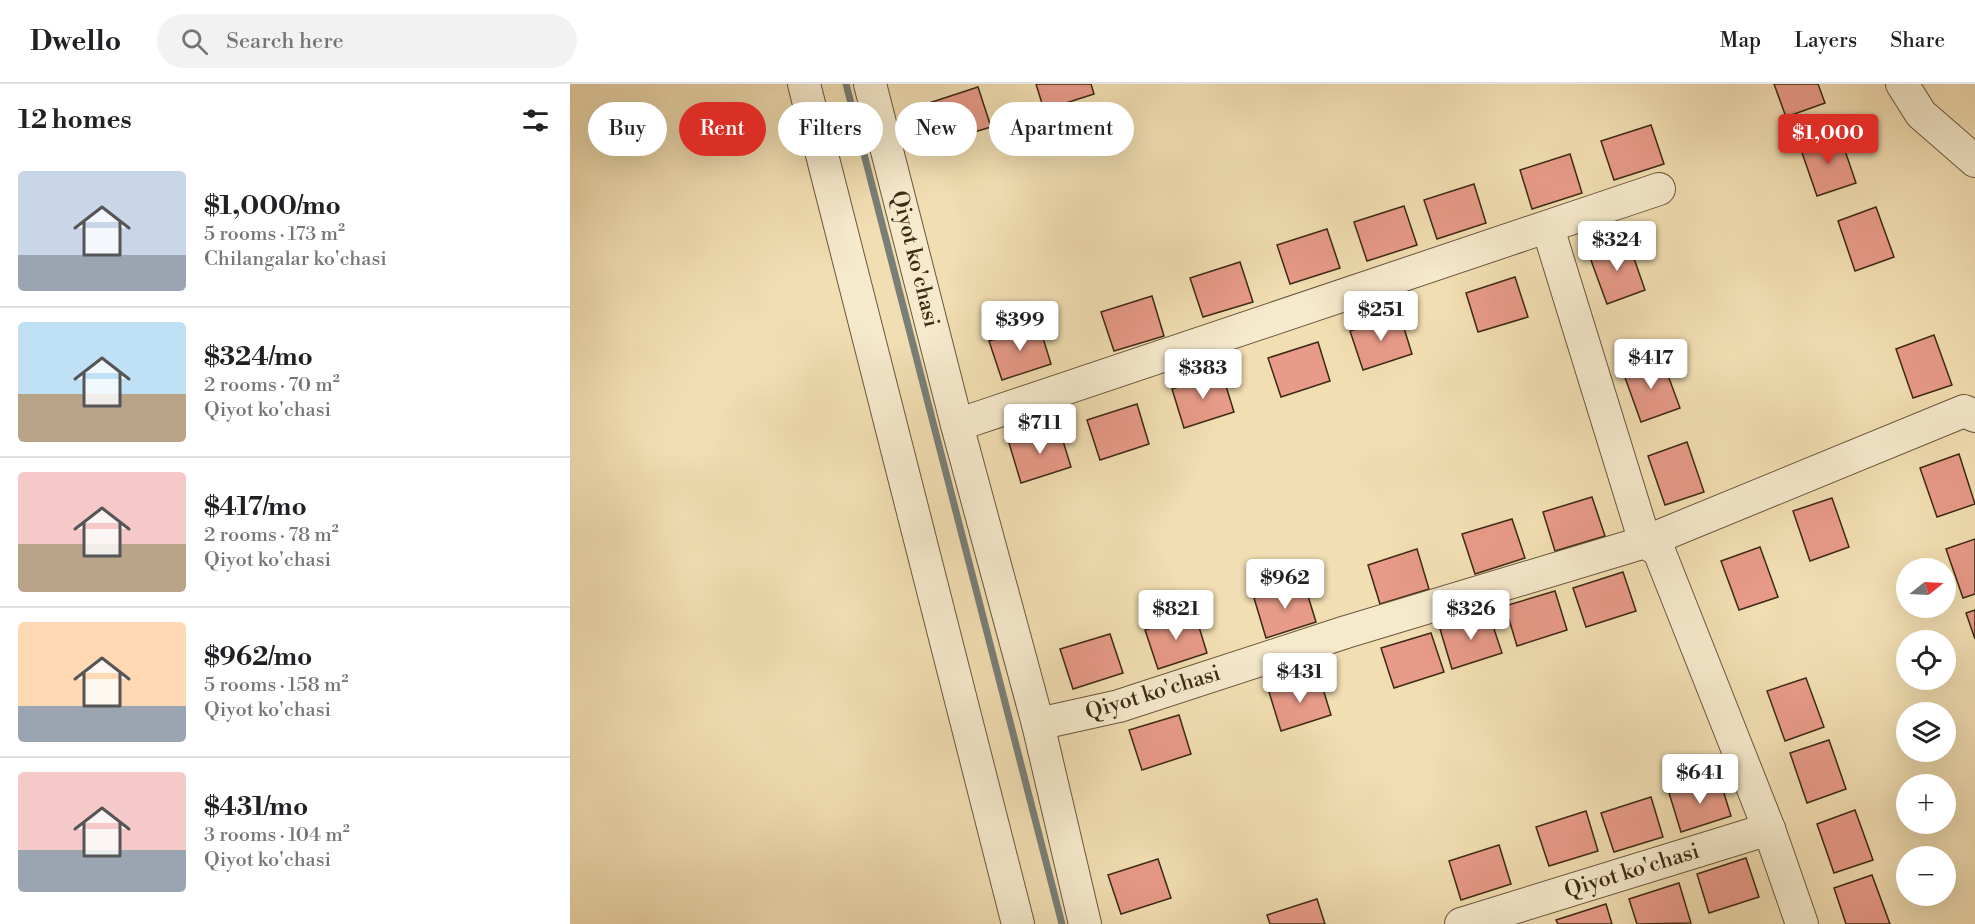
<!DOCTYPE html>
<html lang="en">
<head>
<meta charset="utf-8">
<style>
  :root { --surface:#fff; --page:#f2f2f2; --text:#202124; --muted:#757577; --line:#e0e0e0; --accent:#d93025 }
  body { margin:0; font-family:"Libre Bodoni",serif; background:var(--page); color:var(--text); height:100vh; display:flex; flex-direction:column; font-size:22px; white-space:nowrap }
  * { box-sizing:border-box; margin:0 }
  p { font-size:20px; color:var(--muted) }
  .icon { flex:none; width:33px; height:33px; fill:none; stroke:currentColor; stroke-width:2; stroke-linecap:round; stroke-linejoin:round }
  .map { position:relative; flex:1; overflow:hidden }
  .drawer { display:flex; flex-direction:column; background:var(--surface); width:570px }
  .drawer>* { flex:none }
  .top-card { position:absolute; left:18px; top:18px; width:570px; height:54px; display:flex; gap:12px }
  .needle { width:39px; rotate:72deg }
  .controls { position:absolute; left:1326px; top:474px; display:grid; gap:12px }
  .controls a { display:grid; place-items:center; width:60px; height:60px; border-radius:50%; background:var(--surface); box-shadow:0 6px 24px #0002; font-size:30px }
  .price { position:absolute; translate:-50% -51px; padding:0 14px; border-radius:6px; background:#fff; color:#222; font-size:20px; line-height:39px; filter:drop-shadow(0 2px 3px #0008) }
  .price::after { content:''; position:absolute; left:50%; top:36px; width:18px; height:14px; margin-left:-9px; background:inherit; clip-path:polygon(0 0,100% 0,50% 100%) }
  .price.on { background:var(--accent); color:#fff }
  ul { padding:0; list-style:none }
  li { display:flex; align-items:center; gap:18px; height:150px; padding:0 18px }
  li+li { border-top:2px solid var(--line) }
  li span { display:grid; place-items:center; flex:none; width:168px; height:120px; border-radius:6px; color:#555 }
  li>.icon { margin-inline-start:auto }
  span .icon { width:72px; height:72px; fill:#fffc; stroke-width:1 }
  li b { font-size:26px }
  h2 { display:flex; justify-content:space-between; align-items:center; height:72px; padding:0 18px; font-size:26px }
  .chip { padding:0 21px; border-radius:27px; background:var(--surface); box-shadow:0 6px 24px #0002; font-size:21px; line-height:54px }
  .chip.on { background:var(--accent); color:#fff }
  header { display:flex; align-items:center; gap:36px; box-sizing:border-box; height:84px; padding:0 30px; background:var(--surface); border-bottom:2px solid var(--line) }
  header strong { font-size:28px }
  nav { display:flex; gap:33px; margin-inline-start:auto; font-size:21px }
  .search { width:420px; height:54px; background:var(--page); display:flex; align-items:center; gap:15px; box-sizing:border-box; padding:0 21px; border-radius:33px; color:var(--muted); font-size:22px }
  main { display:flex; flex:1; min-height:0 }
  .map>svg:first-child { display:block }
  .lines { fill:none; stroke-linecap:round; stroke-linejoin:round }
  .stream { stroke:#797f77; stroke-width:7 }
  .building { fill:#e89b88; stroke:#3d2915; stroke-width:1.5 }
  .minor-casing { stroke:#6a563c; stroke-width:34 }
  .minor { stroke:#f6eacd; stroke-width:32 }
  .labels { text-anchor:middle; dominant-baseline:central; stroke-width:4.5; stroke-linejoin:round; paint-order:stroke }
  .street-label { font-size:22px; fill:#3d2915; stroke:#f6eacd }
</style>
</head>
<body>
<header>
<strong>Dwello</strong>
<div class="search"><svg class="icon" aria-label="search" viewBox="0 0 24 24"><circle cx="10" cy="10" r="6"/><path d="M15 15l6 6"/></svg>Search here</div>
<nav><a>Map</a><a>Layers</a><a>Share</a></nav>
</header>
<main>
<section class="drawer">
<h2>12 homes<svg class="icon" aria-label="filters" viewBox="0 0 24 24"><path d="M4 7h16M4 17h16"/><circle cx="9" cy="7" r="2"/><circle cx="15" cy="17" r="2"/></svg></h2>
<ul>
<li><span style="background:linear-gradient(#c9d6e8 70%,#9aa5b1 0)"><svg class="icon" aria-label="home" viewBox="0 0 24 24"><path d="M3 11l9-7 9 7M6 9v11h12V9"/></svg></span><div><b>$1,000/mo</b><p>5 rooms · 173 m²</p><p>Chilangalar ko'chasi</p></div></li>
<li><span style="background:linear-gradient(#bfe0f5 60%,#b9a48a 0)"><svg class="icon" aria-label="home" viewBox="0 0 24 24"><path d="M3 11l9-7 9 7M6 9v11h12V9"/></svg></span><div><b>$324/mo</b><p>2 rooms · 70 m²</p><p>Qiyot ko'chasi</p></div></li>
<li><span style="background:linear-gradient(#f6c9c9 60%,#b9a48a 0)"><svg class="icon" aria-label="home" viewBox="0 0 24 24"><path d="M3 11l9-7 9 7M6 9v11h12V9"/></svg></span><div><b>$417/mo</b><p>2 rooms · 78 m²</p><p>Qiyot ko'chasi</p></div></li>
<li><span style="background:linear-gradient(#ffd9b3 70%,#9aa5b1 0)"><svg class="icon" aria-label="home" viewBox="0 0 24 24"><path d="M3 11l9-7 9 7M6 9v11h12V9"/></svg></span><div><b>$962/mo</b><p>5 rooms · 158 m²</p><p>Qiyot ko'chasi</p></div></li>
<li><span style="background:linear-gradient(#f6c9c9 65%,#9aa5b1 0)"><svg class="icon" aria-label="home" viewBox="0 0 24 24"><path d="M3 11l9-7 9 7M6 9v11h12V9"/></svg></span><div><b>$431/mo</b><p>3 rooms · 104 m²</p><p>Qiyot ko'chasi</p></div></li>
</ul>
</section>
<div class="map">
<svg width="1405" height="840" viewBox="0 0 1405 840">
  <rect width="100%" height="100%" fill="#f1deb2"/>
  <filter id="stains"><feTurbulence type="fractalNoise" baseFrequency=".00333" numOctaves="4"/><feColorMatrix values="0 0 0 0 .2 0 0 0 0 .09 0 0 0 0 .02 0 0 0 .5 -.17"/></filter>
  <radialGradient id="worn" r=".72"><stop offset=".6" stop-color="#630" stop-opacity="0"/><stop offset="1" stop-color="#630" stop-opacity=".3"/></radialGradient>
  <g class="lines">
    <polyline class="stream" points="276,0 492,840"/>
  </g>
  <g class="building">
    <polygon points="466,0 521,0 524,10 474,26"/>
    <polygon points="1204,0 1248,0 1255,19 1216,33"/>
    <polygon points="408,3 421,43 371,58 359,19"/>
    <polygon points="1081,41 1094,80 1044,96 1031,57"/>
    <polygon points="1269,49 1286,99 1247,112 1230,63"/>
    <polygon points="1000,70 1012,109 962,125 950,86"/>
    <polygon points="904,100 916,139 867,155 854,116"/>
    <polygon points="834,122 847,161 797,177 784,138"/>
    <polygon points="1306,123 1324,173 1285,187 1268,137"/>
    <polygon points="757,145 770,184 720,200 707,161"/>
    <polygon points="1058,157 1075,206 1037,220 1019,171"/>
    <polygon points="670,178 683,218 633,233 620,194"/>
    <polygon points="945,193 958,233 908,248 896,209"/>
    <polygon points="582,212 594,252 544,267 531,228"/>
    <polygon points="830,231 842,270 793,286 780,247"/>
    <polygon points="469,241 481,280 432,296 419,257"/>
    <polygon points="1364,251 1382,301 1343,314 1326,265"/>
    <polygon points="748,258 760,297 711,313 698,274"/>
    <polygon points="1092,275 1110,324 1071,338 1053,288"/>
    <polygon points="652,289 664,328 614,344 602,305"/>
    <polygon points="567,320 579,360 530,376 517,336"/>
    <polygon points="489,344 501,383 451,399 439,359"/>
    <polygon points="1117,358 1134,408 1095,421 1078,372"/>
    <polygon points="1389,370 1405,420 1367,433 1350,384"/>
    <polygon points="1022,413 1035,452 985,467 973,428"/>
    <polygon points="1262,414 1279,463 1240,477 1223,427"/>
    <polygon points="942,435 955,474 905,490 892,450"/>
    <polygon points="1405,455 1405,510 1393,514 1376,465"/>
    <polygon points="1190,463 1208,513 1169,526 1151,477"/>
    <polygon points="847,465 859,505 810,520 798,481"/>
    <polygon points="1053,488 1066,527 1016,543 1003,504"/>
    <polygon points="734,499 746,538 696,554 684,514"/>
    <polygon points="985,507 997,546 947,562 935,522"/>
    <polygon points="1405,526 1405,555 1396,529"/>
    <polygon points="625,530 637,569 588,585 575,546"/>
    <polygon points="919,530 932,569 882,585 870,545"/>
    <polygon points="861,549 874,588 824,604 811,564"/>
    <polygon points="540,550 553,589 503,605 490,565"/>
    <polygon points="749,592 761,631 711,647 699,608"/>
    <polygon points="1236,594 1254,643 1215,657 1197,607"/>
    <polygon points="609,631 621,670 572,686 559,646"/>
    <polygon points="1259,656 1276,705 1237,719 1220,669"/>
    <polygon points="1149,693 1161,732 1111,748 1099,709"/>
    <polygon points="1081,713 1093,753 1044,768 1031,729"/>
    <polygon points="1285,726 1303,776 1264,789 1247,740"/>
    <polygon points="1016,727 1028,767 979,782 966,743"/>
    <polygon points="929,761 941,800 891,816 879,777"/>
    <polygon points="1176,774 1189,813 1139,829 1127,790"/>
    <polygon points="588,775 601,814 551,830 538,791"/>
    <polygon points="1302,791 1320,840 1276,840 1264,804"/>
    <polygon points="1109,799 1121,839 1067,840 1059,815"/>
    <polygon points="747,815 755,840 700,840 697,831"/>
    <polygon points="1036,820 1042,840 988,840 986,836"/>
  </g>
  <g class="lines">
    <g class="minor-casing">
      <g id="minor">
        <polyline points="234,0 448,840"/>
        <polyline points="300,0 387,341 468,640 515,840"/>
        <polyline points="1332,0 1351,30 1405,77"/>
        <polyline points="978,144 1075,458 1394,327 1405,332"/>
        <polyline points="387,341 1089,105"/>
        <polyline points="468,640 549,622 776,548 1075,458 1089,467 1199,745 1232,840"/>
        <polyline points="891,840 1199,745"/>
      </g>
    </g>
    <use href="#minor" class="minor"/>
  </g>
  <g class="labels">
    <g class="street-label">
      <text transform="translate(345 175) rotate(76)">Qiyot ko'chasi</text>
      <text transform="translate(583 609) rotate(-17)">Qiyot ko'chasi</text>
      <text transform="translate(1062 787) rotate(-17)">Qiyot ko'chasi</text>
    </g>
  </g>
  <rect width="100%" height="100%" filter="url(#stains)"/>
  <rect width="100%" height="100%" fill="url(#worn)"/>
</svg>
<div class="controls">
<a><svg class="needle" viewBox="-14 -14 28 28"><path d="M0-13l5 13h-10z" fill="#e53935"/><path d="M0 13l5-13h-10z" fill="#757577"/></svg></a>
<a><svg class="icon" aria-label="locate" viewBox="0 0 24 24"><circle cx="12" cy="12" r="6"/><path d="M12 2v4M12 18v4M2 12h4M18 12h4"/></svg></a>
<a><svg class="icon" aria-label="layers" viewBox="0 0 24 24"><path d="M12 4l9 5-9 5-9-5zM3 14l9 5 9-5"/></svg></a>
<a>+</a>
<a>−</a>
</div>
<b class="price on" style="left:1258px;top:81px">$1,000</b>
<b class="price" style="left:1047px;top:188px">$324</b>
<b class="price" style="left:811px;top:258px">$251</b>
<b class="price" style="left:450px;top:268px">$399</b>
<b class="price" style="left:1081px;top:306px">$417</b>
<b class="price" style="left:633px;top:316px">$383</b>
<b class="price" style="left:470px;top:371px">$711</b>
<b class="price" style="left:715px;top:526px">$962</b>
<b class="price" style="left:606px;top:557px">$821</b>
<b class="price" style="left:901px;top:557px">$326</b>
<b class="price" style="left:730px;top:620px">$431</b>
<b class="price" style="left:1130px;top:721px">$641</b>
<div class="top-card">
<a class="chip">Buy</a>
<a class="chip on">Rent</a>
<a class="chip">Filters</a>
<a class="chip">New</a>
<a class="chip">Apartment</a>
</div>
</div>
</main>
</body>
</html>
